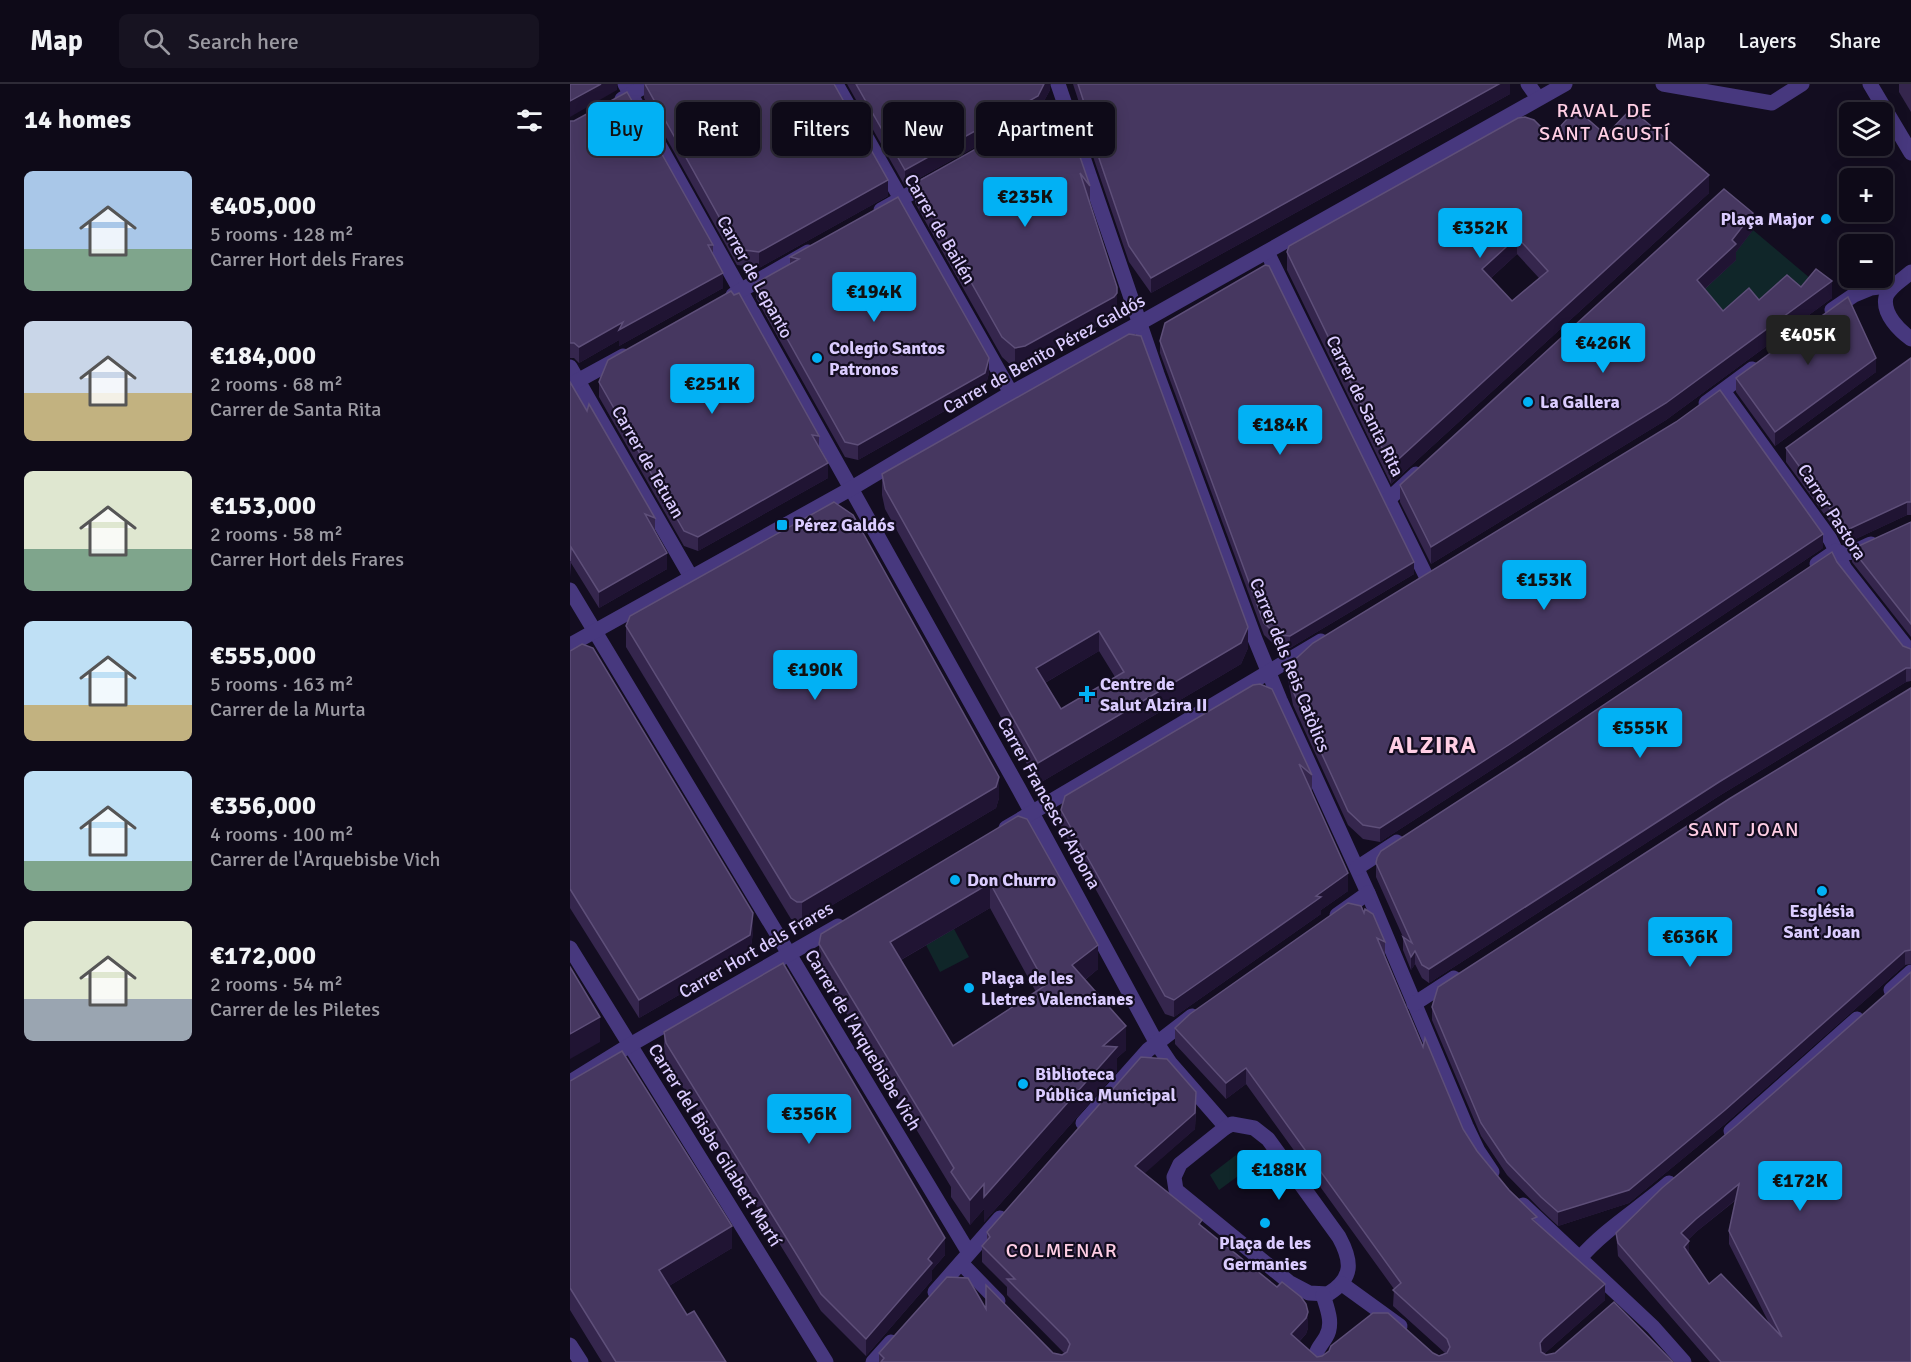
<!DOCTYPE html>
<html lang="en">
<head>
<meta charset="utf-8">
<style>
  :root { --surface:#0e0a18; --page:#171321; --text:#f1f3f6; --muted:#9b9aa2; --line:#2e2b37; --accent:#02b1f4 }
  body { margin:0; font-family:Signika,sans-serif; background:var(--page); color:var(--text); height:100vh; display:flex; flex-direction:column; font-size:22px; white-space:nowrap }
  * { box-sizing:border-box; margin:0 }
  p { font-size:20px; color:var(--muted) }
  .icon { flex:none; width:33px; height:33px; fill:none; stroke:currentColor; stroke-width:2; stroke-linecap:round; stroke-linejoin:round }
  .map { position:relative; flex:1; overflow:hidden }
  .panel { display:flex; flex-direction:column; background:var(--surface); width:570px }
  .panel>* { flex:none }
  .banner { position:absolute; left:18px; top:18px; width:570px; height:54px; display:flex; gap:12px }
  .buttons { position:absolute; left:1269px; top:18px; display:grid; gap:12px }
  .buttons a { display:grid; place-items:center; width:54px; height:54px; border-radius:9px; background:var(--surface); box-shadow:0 3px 15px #0003,0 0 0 2px var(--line); font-size:30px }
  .price { position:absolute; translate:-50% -51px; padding:0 14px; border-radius:6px; background:var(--accent); color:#111; font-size:20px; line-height:39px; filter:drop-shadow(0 2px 3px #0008) }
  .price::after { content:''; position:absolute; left:50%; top:36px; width:18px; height:14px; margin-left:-9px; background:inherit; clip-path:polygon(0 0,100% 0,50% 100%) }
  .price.current { background:#222; color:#fff }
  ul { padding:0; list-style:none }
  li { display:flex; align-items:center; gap:18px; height:150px; padding:0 24px }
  li span { display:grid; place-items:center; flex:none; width:168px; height:120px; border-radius:9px; color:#555 }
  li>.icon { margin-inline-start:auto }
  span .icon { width:72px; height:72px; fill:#fffc; stroke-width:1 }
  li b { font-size:26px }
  h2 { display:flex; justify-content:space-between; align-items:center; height:72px; padding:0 24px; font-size:26px }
  .chip { padding:0 21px; border-radius:9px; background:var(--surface); box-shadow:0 3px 15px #0003,0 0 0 2px var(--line); font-size:21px; line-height:54px }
  .chip.current { background:var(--accent); color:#111 }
  header { display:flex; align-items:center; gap:36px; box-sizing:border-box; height:84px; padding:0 30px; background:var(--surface); border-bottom:2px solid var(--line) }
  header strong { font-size:28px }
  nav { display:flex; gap:33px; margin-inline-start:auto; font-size:21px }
  .search { width:420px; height:54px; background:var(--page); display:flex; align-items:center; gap:15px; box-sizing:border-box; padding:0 21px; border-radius:9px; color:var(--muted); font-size:22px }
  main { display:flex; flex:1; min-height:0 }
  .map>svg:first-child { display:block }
  .green { fill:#102629 }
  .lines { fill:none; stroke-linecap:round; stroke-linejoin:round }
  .street { stroke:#47387e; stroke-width:15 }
  .wall { fill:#35264d; fill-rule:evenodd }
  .shaded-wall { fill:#201433 }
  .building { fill:#463760; stroke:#5e4f79; stroke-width:1.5; fill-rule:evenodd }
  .poi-dot { fill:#02b1f4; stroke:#130d20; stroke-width:2 }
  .labels { text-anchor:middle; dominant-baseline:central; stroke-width:4.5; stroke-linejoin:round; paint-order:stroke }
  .poi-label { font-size:18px; font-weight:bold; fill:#dbccff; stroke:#130d20; text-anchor:start }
  .street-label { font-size:18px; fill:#dbccff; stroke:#130d20 }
  .neighbourhood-label { font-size:20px; letter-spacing:1.5px; fill:#ffcee4; stroke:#130d20 }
  .district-label { font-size:24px; font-weight:bold; letter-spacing:1.5px; fill:#ffcee4; stroke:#130d20 }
</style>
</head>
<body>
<header>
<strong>Map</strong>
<div class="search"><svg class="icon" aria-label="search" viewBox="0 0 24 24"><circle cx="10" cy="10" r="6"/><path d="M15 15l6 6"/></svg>Search here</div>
<nav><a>Map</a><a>Layers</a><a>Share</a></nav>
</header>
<main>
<section class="panel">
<h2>14 homes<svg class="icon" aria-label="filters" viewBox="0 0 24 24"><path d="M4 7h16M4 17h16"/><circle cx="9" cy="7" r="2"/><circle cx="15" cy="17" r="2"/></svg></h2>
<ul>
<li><span style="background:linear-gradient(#a9c7e8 65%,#7fa58c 0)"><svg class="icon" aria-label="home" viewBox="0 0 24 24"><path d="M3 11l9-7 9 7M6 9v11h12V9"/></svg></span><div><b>€405,000</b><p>5 rooms · 128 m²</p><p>Carrer Hort dels Frares</p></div></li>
<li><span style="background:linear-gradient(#c9d6e8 60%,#c2b280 0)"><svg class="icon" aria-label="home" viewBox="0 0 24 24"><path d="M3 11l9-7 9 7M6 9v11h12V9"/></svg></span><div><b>€184,000</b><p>2 rooms · 68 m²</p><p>Carrer de Santa Rita</p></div></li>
<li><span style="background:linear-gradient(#dfe7d0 65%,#7fa58c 0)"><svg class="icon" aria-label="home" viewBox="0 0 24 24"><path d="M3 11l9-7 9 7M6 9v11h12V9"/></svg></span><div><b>€153,000</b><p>2 rooms · 58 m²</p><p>Carrer Hort dels Frares</p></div></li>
<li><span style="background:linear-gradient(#bfe0f5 70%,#c2b280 0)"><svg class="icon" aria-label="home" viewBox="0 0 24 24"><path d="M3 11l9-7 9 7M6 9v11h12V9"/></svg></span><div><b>€555,000</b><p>5 rooms · 163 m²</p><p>Carrer de la Murta</p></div></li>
<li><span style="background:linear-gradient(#bfe0f5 75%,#7fa58c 0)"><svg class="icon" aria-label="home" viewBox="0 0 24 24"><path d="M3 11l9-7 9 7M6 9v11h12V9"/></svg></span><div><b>€356,000</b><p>4 rooms · 100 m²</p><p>Carrer de l'Arquebisbe Vich</p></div></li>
<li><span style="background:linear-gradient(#dfe7d0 65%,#9aa5b1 0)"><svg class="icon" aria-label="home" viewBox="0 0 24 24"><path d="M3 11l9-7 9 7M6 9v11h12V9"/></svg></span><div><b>€172,000</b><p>2 rooms · 54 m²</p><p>Carrer de les Piletes</p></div></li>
</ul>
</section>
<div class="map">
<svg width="1341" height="1278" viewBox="0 0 1341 1278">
  <rect width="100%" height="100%" fill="#130d20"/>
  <g class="green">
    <polygon points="1183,146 1247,200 1153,243 1109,229 1165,176 1162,172"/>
    <polygon points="384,845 399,873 370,888 355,859"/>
    <polygon points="666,1071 675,1087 649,1106 640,1091"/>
  </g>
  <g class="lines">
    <g class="street">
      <polyline points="55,0 449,705 586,958 600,979 656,1043"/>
      <polyline points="266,0 441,309"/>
      <polyline points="488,0 587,290 685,555 710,616 798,809 896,1042 908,1067 922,1088"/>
      <polyline points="958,0 968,14"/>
      <polyline points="1093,0 1202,19 1232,0"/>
      <polyline points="1300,0 1341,69"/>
      <polyline points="52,15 79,0"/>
      <polyline points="311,126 361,98"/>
      <polyline points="697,168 857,494"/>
      <path d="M1325,201C1322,204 1317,209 1316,213C1312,230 1330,247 1341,255"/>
      <polyline points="163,211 238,168"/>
      <polyline points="1262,226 1284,211 1301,204 1325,201 1341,188"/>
      <polyline points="0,283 121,493"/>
      <polyline points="0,301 53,272"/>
      <polyline points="1153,307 1260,455 1275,485 1341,569"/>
      <polyline points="1136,319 1182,285"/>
      <polyline points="819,415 846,390"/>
      <path d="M1247,480L1266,467C1278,473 1289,465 1301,460"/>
      <polyline points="0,506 399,1169"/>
      <polyline points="0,561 282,404 441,309 570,239 995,0"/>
      <polyline points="436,744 751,557"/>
      <polyline points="787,784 827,758"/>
      <polyline points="767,831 798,809"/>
      <polyline points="0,864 256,1278"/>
      <polyline points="1321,906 1341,888"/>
      <polyline points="844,920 884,894"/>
      <polyline points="0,998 60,961 268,842"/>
      <polyline points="513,1039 578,966 622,932"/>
      <path d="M662,1040L684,1044L698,1055L769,1153C782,1177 784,1194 758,1210L739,1209L720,1199L606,1106L604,1093L610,1080L656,1043Z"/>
      <polyline points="1161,1047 1287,935"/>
      <polyline points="953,1121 1083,1243 1114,1278"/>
      <path d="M1010,1174C1034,1146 1070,1124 1099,1099"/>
      <polyline points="391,1179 428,1217"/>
      <polyline points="772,1200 830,1242"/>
      <polyline points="365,1208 430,1134"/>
      <polyline points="0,1261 11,1278"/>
      <polyline points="303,1278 321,1258"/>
      <path d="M751,1278L746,1270C748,1263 752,1260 756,1253C764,1240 757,1224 753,1211"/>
    </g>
  </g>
  <g class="wall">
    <polygon points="74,0 264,0 318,112 189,184 167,181 74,14"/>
    <polygon points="277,0 480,0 480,6 468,28 335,102"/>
    <polygon points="503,0 940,0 940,10 581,209 559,178 517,55 517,43"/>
    <polygon points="1329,0 1341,0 1341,28 1329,8"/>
    <polygon points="477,25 520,102 520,118 547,229 544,233 455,282 445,285 432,273 345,119 345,99"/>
    <polygon points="0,37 143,161 143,169 153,204 49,262 49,256 9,279 4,274 0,274"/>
    <path d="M1036,51L1139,109L821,400L717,186V168L981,53ZM947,170L969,194L942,217L921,194Z"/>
    <polygon points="328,113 419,289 415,304 288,376 275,373 186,214 186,199 220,180 220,173"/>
    <polygon points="1183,146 1166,168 1166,176 1135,205 1153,227 1231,203 1262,214 1096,336 861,480 830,418 830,401"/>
    <polygon points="590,257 844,490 720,564 707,563 694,551 590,269"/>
    <polygon points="1341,274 1341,431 1337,431 1277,459 1273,459 1268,449 1216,378 1216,364"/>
    <polygon points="1306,288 1205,362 1166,308 1166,294"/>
    <polygon points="0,298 17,327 85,434 85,448 97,485 29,524 1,479 0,493"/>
    <polygon points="29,298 249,352 249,364 258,394 128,467 114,462 29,313"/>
    <path d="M312,390L678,564L671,580L468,700L315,425L312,411ZM529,567L545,593L491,625L475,599Z"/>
    <polygon points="1341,438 1341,553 1282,478 1282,465"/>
    <polygon points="1253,464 940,674 810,758 793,755 778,741 723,621 718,596 718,582"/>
    <polygon points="1267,478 1333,562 1341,565 1341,597 1336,598 1149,712 859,899 852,894 845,880 841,886 833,866 833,853 806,793 806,779"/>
    <polygon points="56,542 429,714 426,724 232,839 227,838 221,835 56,563"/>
    <polygon points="0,567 183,848 180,870 69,934 0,824"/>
    <polygon points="683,601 742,691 742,707 778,807 751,826 751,830 604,933 595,930 491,743 491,726"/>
    <polygon points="1341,604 1341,880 1335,881 1155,1040 1059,1119 988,1142 971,1126 937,1091 911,1052 862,936 862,923"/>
    <path d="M448,732L528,885L515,896L556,966L547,974V988L414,1138V1125L400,1141L381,1113V1103L249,884V860ZM420,824L466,908L383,962L331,876Z"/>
    <polygon points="794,829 815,858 815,872 853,963 893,1045 907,1067 967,1139 1035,1216 974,1270 976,1271 1103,1278 309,1278 309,1269 416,1224 483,1269 492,1271 495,1270 437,1211 437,1203 412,1178 412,1162 417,1157 417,1148 626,1024 625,1045 574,1089 738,1244 736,1250 729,1258 747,1273 863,1269 869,1272 875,1269 823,1222 824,1205 676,1000 656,1015 605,960 605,944"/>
    <polygon points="94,948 375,1171 362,1186 362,1196 296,1272 251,1227 96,976 94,965"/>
    <polygon points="0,997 162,1164 99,1202 117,1231 156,1278 32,1278 0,1226"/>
    <path d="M1167,1041L1341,1278H1140L1048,1172L1046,1149ZM1166,1116L1159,1147V1160L1199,1239L1139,1200L1119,1170L1118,1156L1126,1148Z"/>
  </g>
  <g class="shaded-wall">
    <polygon points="31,0 47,0 47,6 0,33 0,17"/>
    <polygon points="474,0 480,0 480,6 468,28 335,102 335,86"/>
    <polygon points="929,0 940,0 940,10 581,209 581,194"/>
    <polygon points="1139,91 1139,109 821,400 821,382"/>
    <polygon points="318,96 318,112 189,184 189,168"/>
    <polygon points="1183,129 1183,146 1166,168 1166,176 1127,212 1127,196 1162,156"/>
    <polygon points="947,153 947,170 912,202 912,185"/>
    <polygon points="153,189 153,204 49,262 49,256 9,279 9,263 53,238"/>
    <polygon points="1262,197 1262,214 1096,336 861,480 861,463"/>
    <polygon points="547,203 547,229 544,233 455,282 445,285 445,264"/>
    <polygon points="419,274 419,289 415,304 288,376 288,361"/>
    <polygon points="1306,274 1306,288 1205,362 1205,348"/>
    <polygon points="258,379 258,394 128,467 128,453"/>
    <polygon points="1337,418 1337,431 1277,459 1277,446"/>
    <polygon points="1253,450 1253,464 940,674 810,758 810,744"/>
    <polygon points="97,469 97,485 29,524 29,508"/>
    <polygon points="844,478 844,490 720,564 720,552"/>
    <polygon points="678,543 678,564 671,580 468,700 468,679"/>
    <polygon points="529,547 529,567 466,604 466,584"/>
    <polygon points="1336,584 1336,598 1149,712 859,899 859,885 1149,698"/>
    <polygon points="429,693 429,714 426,724 232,839 232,818"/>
    <polygon points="778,789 778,807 751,826 751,830 604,933 604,916"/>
    <polygon points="420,799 420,824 320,882 320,858"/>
    <polygon points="183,829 183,848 180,870 69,934 69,916"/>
    <polygon points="528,861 528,885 502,906 502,881"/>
    <polygon points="845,867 845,880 841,886 841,873"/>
    <polygon points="1335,867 1335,881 1155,1040 1059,1119 988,1142 988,1128"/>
    <polygon points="30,933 30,958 0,975 0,950"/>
    <polygon points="556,942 556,966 547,974 547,988 414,1138 414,1113 533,962"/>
    <polygon points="676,984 676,1000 656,1015 656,999"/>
    <polygon points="626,1008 625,1045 565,1098 565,1082"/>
    <polygon points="414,1100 414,1125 400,1141 400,1116"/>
    <polygon points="1169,1100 1169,1113 1126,1148 1111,1163 1111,1149 1126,1135"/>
    <polygon points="162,1142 162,1164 89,1208 89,1186"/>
    <polygon points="375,1154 375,1171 362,1186 362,1196 296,1272 296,1255 358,1175"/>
    <polygon points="1119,1157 1119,1171 1114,1163"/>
    <polygon points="1035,1200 1035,1216 973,1271 970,1275 970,1259 973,1255"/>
    <polygon points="738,1228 738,1244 736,1250 721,1266 721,1250"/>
  </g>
  <g class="building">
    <polygon points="0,0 31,0 0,17"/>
    <polygon points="75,0 264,0 318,96 189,168 167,165"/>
    <polygon points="286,0 474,0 468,12 335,86"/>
    <polygon points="508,0 929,0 581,194 559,162 517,39 521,40"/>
    <polygon points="57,8 143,161 138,161 153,189 49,246 53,238 9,263 4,259 0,259 0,37 4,37"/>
    <polygon points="477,25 495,29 520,102 510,89 547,203 547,209 544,213 455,262 445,264 432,253 345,99"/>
    <path d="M1006,25L1036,51L1061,25L1139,91L821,382L717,168L719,162L948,34L955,33L964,36L981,53ZM947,153L978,187L942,217L912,185Z"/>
    <polygon points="1154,105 1183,129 1162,156 1166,160 1127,196 1153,227 1179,204 1189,216 1217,191 1231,203 1246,185 1262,197 1096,319 861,463 830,401"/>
    <polygon points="328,113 419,274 415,289 288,361 275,358 186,199 229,175 220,173"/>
    <polygon points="695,181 699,182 844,478 720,552 707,551 694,539 590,257 595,239"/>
    <polygon points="161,207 164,211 169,209 249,352 242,351 258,379 128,453 114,447 29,298 38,276"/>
    <polygon points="1278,213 1306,274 1205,348 1166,294"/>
    <path d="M559,250L571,252L678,543L671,559L468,679L315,405L312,390ZM529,547L554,588L491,625L466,584Z"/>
    <polygon points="1341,274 1341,418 1337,418 1277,446 1273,446 1268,436 1216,364"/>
    <polygon points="0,298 17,327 19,320 85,434 75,430 97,469 29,508 1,463 0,477"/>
    <polygon points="1150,306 1253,450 940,660 810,744 793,741 778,727 723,607 718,582 743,559 1106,338"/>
    <polygon points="264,418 283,431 429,693 426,703 232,818 227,818 221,814 56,542 60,532"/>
    <polygon points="1341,438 1341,540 1282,465"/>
    <polygon points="1262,468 1267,478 1333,562 1341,565 1341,584 1336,584 1149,698 859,885 852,881 845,867 841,873 833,853 842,859 806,779 807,774 811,767 950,677"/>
    <polygon points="12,560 23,564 183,829 180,851 69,916 0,805 0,567"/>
    <polygon points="690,600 702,605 742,691 729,680 778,789 746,812 751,813 604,916 595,912 491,726 495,712 683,601"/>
    <polygon points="1341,604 1341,866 1335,867 1155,1026 1059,1106 988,1128 971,1113 937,1078 911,1039 862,923 868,903 1159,715"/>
    <path d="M448,732L457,735L528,861L502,881L556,942L533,962L547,963L414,1113V1100L400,1116L381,1088L384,1084L249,860L251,850ZM420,799L476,901L383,962L320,858Z"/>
    <polygon points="778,819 791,822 794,829 795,825 803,830 815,858 807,854 853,963 855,954 893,1045 907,1067 939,1106 967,1133 962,1135 1035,1200 973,1255 970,1259 971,1268 976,1271 985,1269 1044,1218 1103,1278 311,1278 314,1274 309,1269 377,1193 398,1194 416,1225 416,1201 483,1269 492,1271 497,1268 500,1260 497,1255 437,1195 445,1195 412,1162 420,1153 417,1148 571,973 597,975 626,1008 625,1029 565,1082 632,1136 629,1140 707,1203 712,1198 731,1213 736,1220 738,1228 736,1234 721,1250 747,1273 752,1272 759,1267 761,1262 803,1229 818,1229 863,1269 869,1272 877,1269 880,1263 877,1255 823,1206 831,1199 676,984 656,999 605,944 620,930"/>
    <polygon points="213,879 375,1154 358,1175 362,1179 296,1255 251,1210 96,959 94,948"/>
    <polygon points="0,883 30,933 0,950"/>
    <path d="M1341,888V1278H1151L1048,1159L1046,1149L1092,1104L1167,1041ZM1169,1100L1159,1147L1212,1253L1151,1190L1139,1200L1114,1163L1119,1157L1111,1149L1126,1135Z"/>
    <polygon points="52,967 162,1142 89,1186 117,1231 124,1227 156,1278 46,1278 0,1204 0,997"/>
  </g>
  <g class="poi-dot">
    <circle cx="1256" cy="135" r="6"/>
    <circle cx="247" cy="274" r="6"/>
    <circle cx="958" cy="318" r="6"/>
    <rect x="206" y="435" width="12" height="12" rx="3"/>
    <path d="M514 601h6v6h6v6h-6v6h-6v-6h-6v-6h6z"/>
    <circle cx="385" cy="796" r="6"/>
    <circle cx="1252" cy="807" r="6"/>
    <circle cx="399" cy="904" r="6"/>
    <circle cx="453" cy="1000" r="6"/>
    <circle cx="695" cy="1139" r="6"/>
  </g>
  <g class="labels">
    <g class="poi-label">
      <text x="1244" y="135" text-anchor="end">Plaça Major</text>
      <text x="259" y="264">Colegio Santos<tspan x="259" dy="21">Patronos</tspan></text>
      <text x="970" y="318">La Gallera</text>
      <text x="224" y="441">Pérez Galdós</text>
      <text x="530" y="600">Centre de<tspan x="530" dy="21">Salut Alzira II</tspan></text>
      <text x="397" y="796">Don Churro</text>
      <text x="1252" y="827" text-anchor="middle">Església<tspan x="1252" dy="21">Sant Joan</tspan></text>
      <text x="411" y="894">Plaça de les<tspan x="411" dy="21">Lletres Valencianes</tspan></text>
      <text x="465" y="990">Biblioteca<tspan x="465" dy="21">Pública Municipal</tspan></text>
      <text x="695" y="1159" text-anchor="middle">Plaça de les<tspan x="695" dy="21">Germanies</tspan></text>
    </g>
    <g class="street-label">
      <text transform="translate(370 145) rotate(60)">Carrer de Bailén</text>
      <text transform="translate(185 193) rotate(61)">Carrer de Lepanto</text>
      <text transform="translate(474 270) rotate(-29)">Carrer de Benito Pérez Galdós</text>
      <text transform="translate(795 322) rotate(64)">Carrer de Santa Rita</text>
      <text transform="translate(78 378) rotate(60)">Carrer de Tetuan</text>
      <text transform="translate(1262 428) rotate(57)">Carrer Pastora</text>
      <text transform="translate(720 581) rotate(68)">Carrer dels Reis Catòlics</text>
      <text transform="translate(479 719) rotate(61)">Carrer Francesc d'Arbona</text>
      <text transform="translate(186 866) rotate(-30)">Carrer Hort dels Frares</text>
      <text transform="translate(293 956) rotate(59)">Carrer de l'Arquebisbe Vich</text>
      <text transform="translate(145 1061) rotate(58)">Carrer del Bisbe Gilabert Martí</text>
    </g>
    <g class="neighbourhood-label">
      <text x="1035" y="26">RAVAL DE<tspan x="1035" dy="23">SANT AGUSTÍ</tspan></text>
      <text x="1174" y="745">SANT JOAN</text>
      <text x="492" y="1166">COLMENAR</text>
    </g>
    <g class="district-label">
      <text x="863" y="661">ALZIRA</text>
    </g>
  </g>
</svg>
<div class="buttons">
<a><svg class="icon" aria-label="layers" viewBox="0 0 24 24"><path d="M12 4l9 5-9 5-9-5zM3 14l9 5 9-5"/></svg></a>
<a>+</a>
<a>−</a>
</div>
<b class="price" style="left:455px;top:144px">€235K</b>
<b class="price" style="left:910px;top:175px">€352K</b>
<b class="price" style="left:304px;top:239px">€194K</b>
<b class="price current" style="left:1238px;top:282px">€405K</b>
<b class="price" style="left:1033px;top:290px">€426K</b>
<b class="price" style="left:142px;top:331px">€251K</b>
<b class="price" style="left:710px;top:372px">€184K</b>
<b class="price" style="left:974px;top:527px">€153K</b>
<b class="price" style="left:245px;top:617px">€190K</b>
<b class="price" style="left:1070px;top:675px">€555K</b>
<b class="price" style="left:1120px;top:884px">€636K</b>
<b class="price" style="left:239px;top:1061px">€356K</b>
<b class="price" style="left:709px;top:1117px">€188K</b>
<b class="price" style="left:1230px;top:1128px">€172K</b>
<div class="banner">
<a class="chip current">Buy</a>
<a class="chip">Rent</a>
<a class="chip">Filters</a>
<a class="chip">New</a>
<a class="chip">Apartment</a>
</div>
</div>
</main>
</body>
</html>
